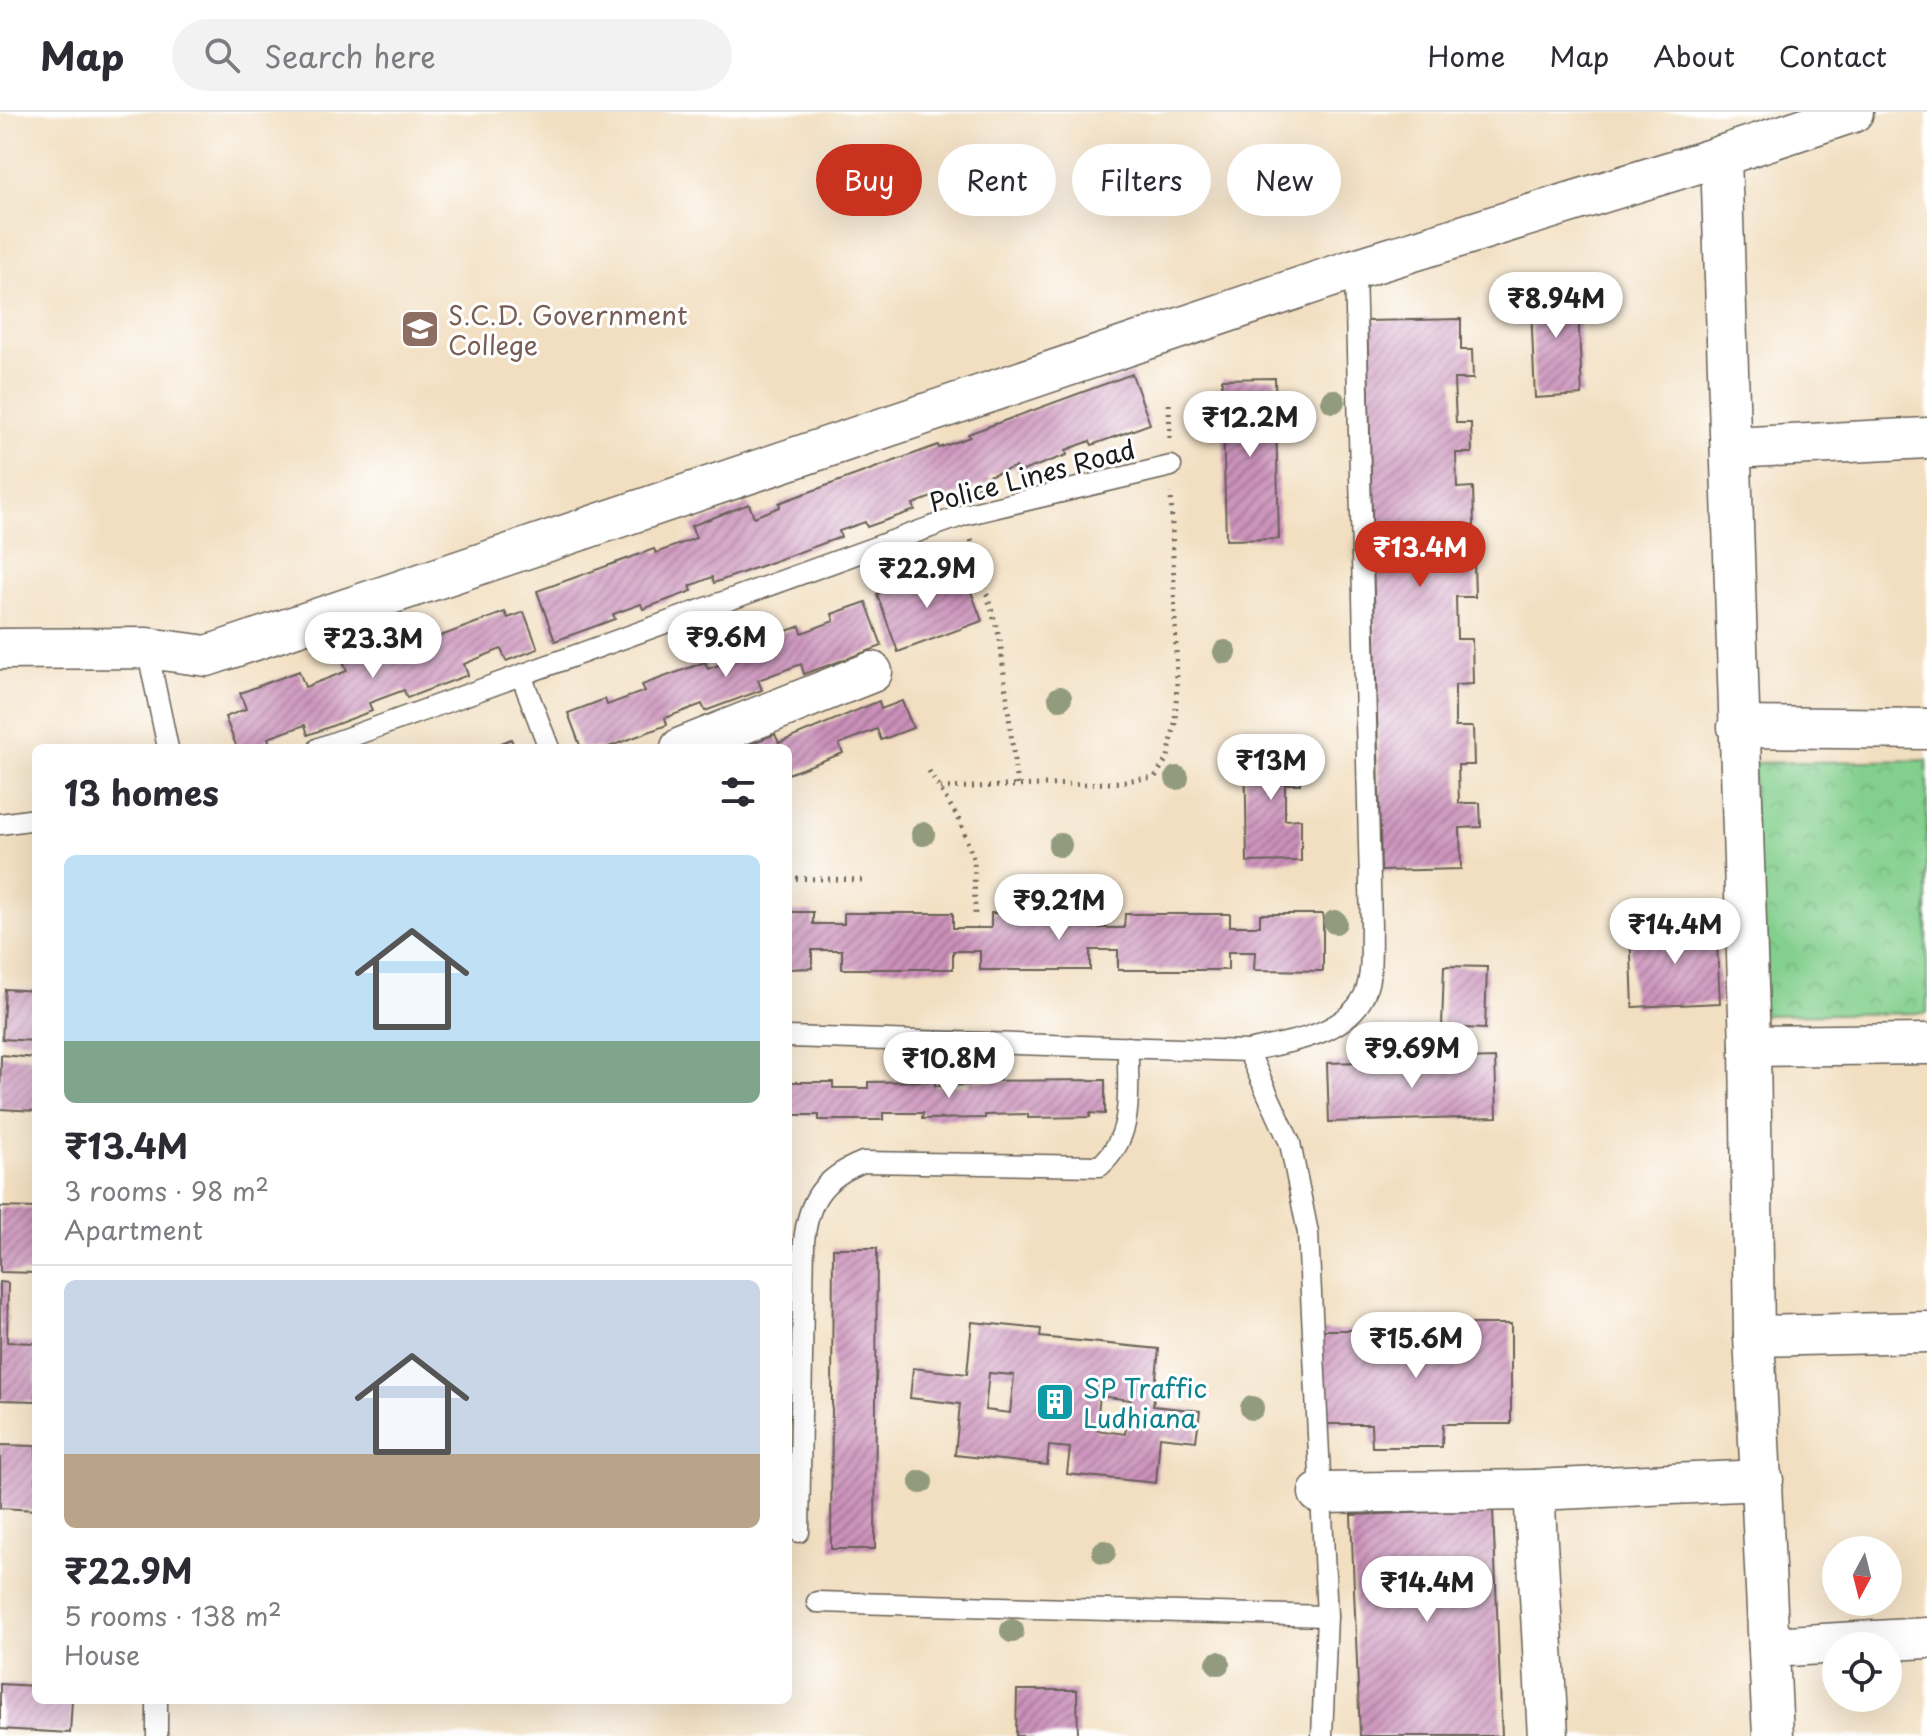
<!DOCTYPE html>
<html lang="en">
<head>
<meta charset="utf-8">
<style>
  :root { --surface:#fff; --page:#f2f2f3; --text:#2b2b33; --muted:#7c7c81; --line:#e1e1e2; --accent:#c8321e }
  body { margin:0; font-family:"Playpen Sans",sans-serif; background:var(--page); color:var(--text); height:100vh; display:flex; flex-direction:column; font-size:30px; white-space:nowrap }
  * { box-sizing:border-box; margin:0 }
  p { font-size:26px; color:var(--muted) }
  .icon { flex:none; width:44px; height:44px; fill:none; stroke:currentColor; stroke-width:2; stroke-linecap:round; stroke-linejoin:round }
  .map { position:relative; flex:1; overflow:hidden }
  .panel { position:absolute; left:32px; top:632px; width:760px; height:960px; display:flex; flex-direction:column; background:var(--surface); border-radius:12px; box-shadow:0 8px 32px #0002 }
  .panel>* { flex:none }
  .guide { position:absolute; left:816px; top:32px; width:760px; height:72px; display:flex; gap:16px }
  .needle { width:52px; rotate:187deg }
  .buttons { position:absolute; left:1822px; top:1424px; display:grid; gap:16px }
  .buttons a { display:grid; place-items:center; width:80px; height:80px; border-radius:50%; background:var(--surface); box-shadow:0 8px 32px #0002; font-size:40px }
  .price { position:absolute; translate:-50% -68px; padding:0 18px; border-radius:28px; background:#fff; color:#222; font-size:26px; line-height:52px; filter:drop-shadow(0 2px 4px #0008) }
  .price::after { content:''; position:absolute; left:50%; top:48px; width:24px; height:18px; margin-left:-12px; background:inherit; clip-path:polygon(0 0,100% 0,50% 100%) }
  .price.on { background:var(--accent); color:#fff }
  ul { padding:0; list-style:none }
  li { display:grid; align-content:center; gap:16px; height:424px; padding:0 32px }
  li+li { border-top:2px solid var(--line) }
  li span { display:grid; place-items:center; height:248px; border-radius:12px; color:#555 }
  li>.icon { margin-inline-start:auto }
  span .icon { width:144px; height:144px; fill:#fffc; stroke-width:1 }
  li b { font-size:34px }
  h2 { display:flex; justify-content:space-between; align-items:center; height:96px; padding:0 32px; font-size:34px }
  .chip { padding:0 28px; border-radius:36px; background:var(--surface); box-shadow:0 8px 32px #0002; font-size:28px; line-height:72px }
  .chip.on { background:var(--accent); color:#fff }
  header { display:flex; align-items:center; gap:48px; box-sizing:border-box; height:112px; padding:0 40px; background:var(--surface); border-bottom:2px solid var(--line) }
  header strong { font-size:38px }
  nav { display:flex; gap:44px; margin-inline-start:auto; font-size:28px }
  .search { width:560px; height:72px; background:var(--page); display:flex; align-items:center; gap:20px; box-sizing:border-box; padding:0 28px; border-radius:44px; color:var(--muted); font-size:30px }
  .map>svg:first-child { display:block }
  .park { fill:url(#park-crowns); stroke:#507654; stroke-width:2 }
  .building { fill:url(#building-hatch); fill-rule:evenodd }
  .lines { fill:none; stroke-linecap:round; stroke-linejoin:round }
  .lane-casing { stroke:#676056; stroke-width:23 }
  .street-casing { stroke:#676056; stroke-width:43 }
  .path { stroke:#676056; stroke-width:5; stroke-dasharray:2 6; stroke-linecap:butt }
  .lane { stroke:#fff; stroke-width:20 }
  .street { stroke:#fff; stroke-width:40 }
  .tree { fill:#939b7f }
  .labels { text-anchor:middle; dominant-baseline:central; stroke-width:6; stroke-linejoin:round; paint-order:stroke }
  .education-label { font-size:26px; fill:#785e54; stroke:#fff; text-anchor:start }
  .street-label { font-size:26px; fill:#1c1c1c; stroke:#fff }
  .culture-label { font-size:26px; fill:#0d838f; stroke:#fff; text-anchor:start }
</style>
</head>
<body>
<header>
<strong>Map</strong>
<div class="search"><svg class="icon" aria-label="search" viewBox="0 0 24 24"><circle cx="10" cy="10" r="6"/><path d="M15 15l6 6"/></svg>Search here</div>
<nav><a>Home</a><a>Map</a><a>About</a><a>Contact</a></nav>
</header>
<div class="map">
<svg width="1927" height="1624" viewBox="0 0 1927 1624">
  <defs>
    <pattern id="park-crowns" width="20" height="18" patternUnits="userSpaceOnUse" patternTransform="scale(2)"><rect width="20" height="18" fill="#83cf8d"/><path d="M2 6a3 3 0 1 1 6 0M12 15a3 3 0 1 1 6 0" fill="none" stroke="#71b179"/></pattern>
    <pattern id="building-hatch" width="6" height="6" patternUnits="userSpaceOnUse" patternTransform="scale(2)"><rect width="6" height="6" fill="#ca90b9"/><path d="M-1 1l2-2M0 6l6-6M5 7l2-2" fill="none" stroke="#a37596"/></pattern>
  </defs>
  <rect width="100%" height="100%" fill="#fff"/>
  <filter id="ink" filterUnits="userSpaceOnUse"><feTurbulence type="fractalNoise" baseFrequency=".0125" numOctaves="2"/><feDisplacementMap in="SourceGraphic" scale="16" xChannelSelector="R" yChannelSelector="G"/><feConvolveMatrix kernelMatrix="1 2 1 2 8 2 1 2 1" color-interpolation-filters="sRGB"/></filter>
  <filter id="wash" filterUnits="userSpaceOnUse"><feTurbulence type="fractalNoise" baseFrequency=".006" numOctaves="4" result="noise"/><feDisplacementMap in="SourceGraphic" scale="32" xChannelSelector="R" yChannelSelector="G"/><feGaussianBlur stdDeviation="1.8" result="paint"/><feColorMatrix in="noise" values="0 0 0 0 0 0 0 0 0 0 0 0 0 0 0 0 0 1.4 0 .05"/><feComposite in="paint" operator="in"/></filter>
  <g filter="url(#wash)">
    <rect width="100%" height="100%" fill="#f2dfc1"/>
    <polygon class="park" points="1927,648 1927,901 1757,903 1753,651"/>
    <g id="blocks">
      <g class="building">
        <polygon points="1577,171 1582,283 1535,286 1530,173"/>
        <polygon points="1461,207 1461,238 1472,238 1473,267 1454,267 1456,311 1471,311 1472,341 1456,341 1457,376 1473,375 1474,414 1456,414 1457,451 1474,450 1475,485 1456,485 1457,527 1472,527 1473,572 1455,573 1455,615 1473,615 1474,653 1458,653 1459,691 1480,691 1481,715 1460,716 1461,757 1381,759 1367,209"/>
        <polygon points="1132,262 1150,312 1092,333 1090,329 1066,338 1067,343 1017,361 1015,355 988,364 990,370 939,389 937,383 913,392 915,398 867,415 865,410 839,419 841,425 714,471 712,465 690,474 692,479 643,497 641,492 613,502 615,507 555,529 537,479 654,437 656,441 696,426 691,414 749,392 754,405 780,395 779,391 938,333 939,336 970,325 968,322"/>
        <polygon points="1275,266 1279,427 1226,428 1222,267"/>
        <polygon points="939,459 945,477 967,469 982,509 898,540 877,482"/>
        <polygon points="866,490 882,534 804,562 801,552 758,568 762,578 705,599 702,592 665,606 667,613 606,636 581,636 568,601 605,587 607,593 645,579 642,573 705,550 708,557 738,546 735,538 800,514 802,521 834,509 832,502"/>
        <polygon points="505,500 508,506 524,500 538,537 506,549 501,537 464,552 468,563 407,586 404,578 369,591 372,599 308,623 305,613 268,626 272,636 237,636 225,605 246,597 240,581 299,559 305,575 347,559 340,541 391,522 398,540"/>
        <polygon points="879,589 881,597 902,589 913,616 881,628 877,617 839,632 843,641 788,662 788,636 740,636 775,622 779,631"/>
        <polygon points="511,627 515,636 489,636"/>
        <polygon points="1300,631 1300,672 1285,672 1285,708 1301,707 1301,749 1247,750 1245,632"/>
        <polygon points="788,800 813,800 813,812 844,812 844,801 953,801 953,816 991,816 991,801 1091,802 1091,816 1124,816 1125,802 1230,802 1230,814 1260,814 1260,802 1323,802 1323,859 1254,858 1255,840 1228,840 1228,858 1118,858 1118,838 1090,838 1090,858 980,858 980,839 953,839 953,857 842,857 842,838 812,838 812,856 788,857"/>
        <polygon points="1716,812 1720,891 1633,895 1630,816"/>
        <polygon points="1444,854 1487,855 1485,917 1442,915"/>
        <polygon points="5,877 36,879 36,929 2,927"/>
        <polygon points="1,943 36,946 36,999 0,997"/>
        <polygon points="1495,946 1497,1005 1329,1010 1327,951"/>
        <polygon points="1105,968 1105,1002 1090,1001 1090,1005 1028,1006 1028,1002 985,1003 985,1006 922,1007 923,1001 883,1001 883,1008 819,1008 819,1003 788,1003 788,970 833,970 833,976 868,976 868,970 935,969 935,974 969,973 969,969"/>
        <polygon points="0,1095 36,1096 36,1161 0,1160"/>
        <polygon points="833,1136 877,1136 875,1437 831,1437"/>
        <polygon points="0,1170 8,1171 7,1230 36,1231 36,1289 0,1288"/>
        <path d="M972,1210L1041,1217L1040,1225L1159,1237L1153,1294L1200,1299L1196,1329L1160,1325L1156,1371L1067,1362L1070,1336L1049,1334L1047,1353L955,1343L960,1292L910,1286L913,1256L967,1262ZM989,1261L1014,1263L1010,1301L985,1298ZM1100,1284L1131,1288L1125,1322L1096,1318Z"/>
        <polygon points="1374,1211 1442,1211 1442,1229 1454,1229 1454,1212 1511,1212 1511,1312 1443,1312 1442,1335 1372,1335 1371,1312 1320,1312 1320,1218 1374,1218"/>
        <polygon points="0,1333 36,1334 36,1398 0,1396"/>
        <polygon points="1493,1398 1502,1624 1360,1624 1351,1403"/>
        <polygon points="0,1572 36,1574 36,1588 72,1588 70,1621 0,1617"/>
        <polygon points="1017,1578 1077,1578 1078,1624 1016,1624"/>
      </g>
    </g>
  </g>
  <g filter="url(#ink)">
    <use href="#blocks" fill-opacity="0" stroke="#676056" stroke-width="2"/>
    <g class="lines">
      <g class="lane-casing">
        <g id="lane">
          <polyline points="147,536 168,636"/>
          <polyline points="521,563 549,636"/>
          <polyline points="319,636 964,403 1171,354"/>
          <polyline points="0,712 36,707"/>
          <path d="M788,925L1248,939C1287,930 1338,925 1361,889C1374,869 1370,837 1371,814L1355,157"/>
          <polyline points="1248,939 1290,1031 1308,1121 1327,1504 1322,1624"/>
          <path d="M799,1420L804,1130C808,1088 823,1066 863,1050L1100,1054C1136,1022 1127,979 1128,935"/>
          <polyline points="817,1490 1327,1504"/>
          <polyline points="157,1588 157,1624"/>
        </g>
      </g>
      <g class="street-casing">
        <g id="street">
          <polyline points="1721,44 1750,934 1754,1224 1773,1624"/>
          <polyline points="1732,336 1927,326"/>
          <polyline points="0,537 147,536 207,544 1355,157 1721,44 1853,0"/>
          <polyline points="1738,615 1927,617"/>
          <polyline points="681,636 872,560"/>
          <polyline points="1750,934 1927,932"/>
          <polyline points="1754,1224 1927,1220"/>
          <polyline points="1319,1381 1534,1378"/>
          <polyline points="1770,1535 1927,1526"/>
          <polyline points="1548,1624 1534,1378 1763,1368"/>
        </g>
      </g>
      <g class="path">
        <polyline points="1169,292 1170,327"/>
        <polyline points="971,428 1000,527 1017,674"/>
        <polyline points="929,659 960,709 974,749 975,804"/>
        <polyline points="940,676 1110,671 1155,665 1168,645 1175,611 1177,570 1171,381"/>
        <polyline points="788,766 864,768"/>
      </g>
      <use href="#lane" class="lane"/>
      <use href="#street" class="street"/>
    </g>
    <g class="tree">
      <circle cx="1333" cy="289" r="12"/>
      <circle cx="1225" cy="540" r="12"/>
      <circle cx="1060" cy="586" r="12"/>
      <circle cx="1177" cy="666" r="12"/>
      <circle cx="923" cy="722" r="12"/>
      <circle cx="1060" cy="733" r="12"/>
      <circle cx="1335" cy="810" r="12"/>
      <circle cx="1252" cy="1296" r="12"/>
      <circle cx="921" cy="1370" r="12"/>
      <circle cx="1104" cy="1440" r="12"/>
      <circle cx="1012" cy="1519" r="12"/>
      <circle cx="1218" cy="1551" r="12"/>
    </g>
  </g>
  <defs>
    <g id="university-square" transform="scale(2)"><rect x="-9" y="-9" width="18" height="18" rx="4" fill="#8d6e63" stroke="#fff"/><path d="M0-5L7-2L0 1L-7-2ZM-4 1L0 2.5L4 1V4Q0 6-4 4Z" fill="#fff"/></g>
    <g id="building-square" transform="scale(2)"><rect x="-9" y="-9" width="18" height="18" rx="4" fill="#0f9aa8" stroke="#fff"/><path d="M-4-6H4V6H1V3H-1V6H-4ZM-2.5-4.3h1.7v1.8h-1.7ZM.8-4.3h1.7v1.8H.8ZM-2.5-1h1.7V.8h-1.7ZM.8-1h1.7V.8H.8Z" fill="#fff"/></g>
  </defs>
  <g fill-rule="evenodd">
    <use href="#university-square" x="420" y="217"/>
    <use href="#building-square" x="1055" y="1290"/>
  </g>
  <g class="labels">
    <g class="education-label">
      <text x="448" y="202">S.C.D. Government<tspan x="448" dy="30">College</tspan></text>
    </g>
    <g class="street-label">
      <text transform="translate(1032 363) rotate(-15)">Police Lines Road</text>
    </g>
    <g class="culture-label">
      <text x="1083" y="1275">SP Traffic<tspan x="1083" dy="30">Ludhiana</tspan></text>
    </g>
  </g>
</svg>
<div class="buttons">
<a><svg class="needle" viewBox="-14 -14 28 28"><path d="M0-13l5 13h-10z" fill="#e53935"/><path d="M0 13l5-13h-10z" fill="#7c7c81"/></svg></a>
<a><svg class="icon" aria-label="locate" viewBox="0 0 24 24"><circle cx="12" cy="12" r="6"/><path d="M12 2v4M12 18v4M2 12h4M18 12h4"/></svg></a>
</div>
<b class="price" style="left:1556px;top:228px">₹8.94M</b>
<b class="price" style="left:1250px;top:347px">₹12.2M</b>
<b class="price on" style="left:1420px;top:477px">₹13.4M</b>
<b class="price" style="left:927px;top:498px">₹22.9M</b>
<b class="price" style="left:726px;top:567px">₹9.6M</b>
<b class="price" style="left:373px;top:568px">₹23.3M</b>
<b class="price" style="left:1271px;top:690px">₹13M</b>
<b class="price" style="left:1059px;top:830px">₹9.21M</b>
<b class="price" style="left:1675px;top:854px">₹14.4M</b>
<b class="price" style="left:1412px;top:978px">₹9.69M</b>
<b class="price" style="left:949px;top:988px">₹10.8M</b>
<b class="price" style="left:1416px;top:1268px">₹15.6M</b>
<b class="price" style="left:1427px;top:1512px">₹14.4M</b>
<div class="guide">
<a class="chip on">Buy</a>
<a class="chip">Rent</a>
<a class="chip">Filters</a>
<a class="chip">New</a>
</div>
<section class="panel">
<h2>13 homes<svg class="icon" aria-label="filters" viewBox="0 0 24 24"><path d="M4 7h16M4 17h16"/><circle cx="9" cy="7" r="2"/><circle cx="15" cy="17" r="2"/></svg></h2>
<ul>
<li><span style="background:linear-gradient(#bfe0f5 75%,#7fa58c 0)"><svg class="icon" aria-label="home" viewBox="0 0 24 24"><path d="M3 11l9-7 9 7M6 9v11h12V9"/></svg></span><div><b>₹13.4M</b><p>3 rooms · 98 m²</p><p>Apartment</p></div></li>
<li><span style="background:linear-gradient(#c9d6e8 70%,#b9a48a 0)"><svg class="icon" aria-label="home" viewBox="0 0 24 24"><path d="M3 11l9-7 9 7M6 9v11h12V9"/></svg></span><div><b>₹22.9M</b><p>5 rooms · 138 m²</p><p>House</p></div></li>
</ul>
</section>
</div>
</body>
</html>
